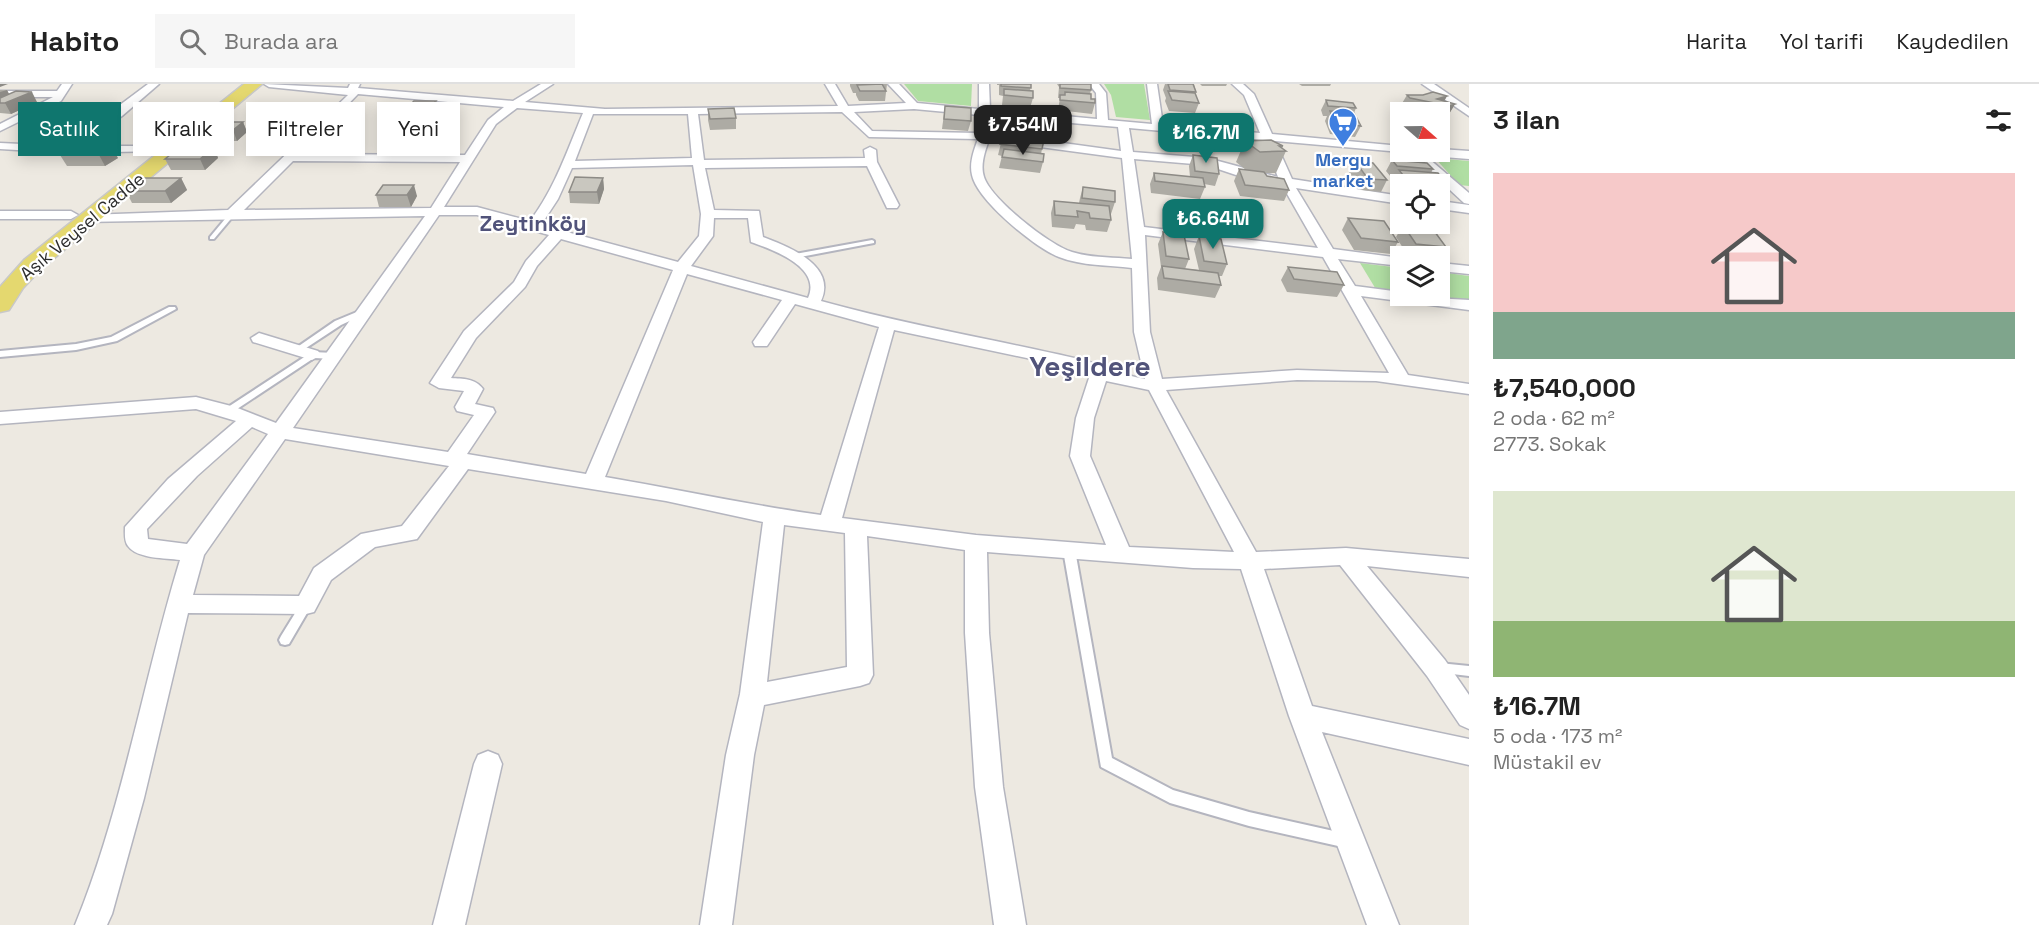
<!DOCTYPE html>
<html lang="tr">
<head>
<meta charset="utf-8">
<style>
  :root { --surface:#fff; --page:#f6f6f6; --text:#222; --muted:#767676; --line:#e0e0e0; --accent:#0f766e }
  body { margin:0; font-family:"Space Grotesk",sans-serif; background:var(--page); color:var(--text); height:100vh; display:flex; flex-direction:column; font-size:22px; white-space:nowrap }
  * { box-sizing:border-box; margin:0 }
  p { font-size:20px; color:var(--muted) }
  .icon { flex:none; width:33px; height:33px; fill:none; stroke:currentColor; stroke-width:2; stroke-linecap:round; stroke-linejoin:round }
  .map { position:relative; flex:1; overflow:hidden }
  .drawer { display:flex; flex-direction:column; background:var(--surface); width:570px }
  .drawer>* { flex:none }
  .top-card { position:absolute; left:18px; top:18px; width:570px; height:54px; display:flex; gap:12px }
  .needle { width:39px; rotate:110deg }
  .buttons { position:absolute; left:1390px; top:18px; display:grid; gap:12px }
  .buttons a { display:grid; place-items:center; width:60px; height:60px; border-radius:0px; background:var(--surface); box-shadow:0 3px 15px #0003; font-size:30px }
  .price { position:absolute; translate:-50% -51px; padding:0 14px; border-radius:12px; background:var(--accent); color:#fff; font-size:20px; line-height:39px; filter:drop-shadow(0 2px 3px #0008) }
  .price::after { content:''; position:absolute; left:50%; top:36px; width:18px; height:14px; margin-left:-9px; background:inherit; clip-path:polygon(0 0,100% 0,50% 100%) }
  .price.on { background:#222; color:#fff }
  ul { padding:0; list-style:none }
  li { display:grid; align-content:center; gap:12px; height:318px; padding:0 24px }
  li span { display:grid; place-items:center; height:186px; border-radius:0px; color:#555 }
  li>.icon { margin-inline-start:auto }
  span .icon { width:108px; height:108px; fill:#fffc; stroke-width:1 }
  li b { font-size:26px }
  h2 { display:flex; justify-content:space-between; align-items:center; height:72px; padding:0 24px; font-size:26px }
  .chip { padding:0 21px; border-radius:0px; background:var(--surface); box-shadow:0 3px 15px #0003; font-size:21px; line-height:54px }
  .chip.on { background:var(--accent); color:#fff }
  header { display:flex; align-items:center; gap:36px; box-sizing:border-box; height:84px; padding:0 30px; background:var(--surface); border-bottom:2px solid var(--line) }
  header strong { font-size:28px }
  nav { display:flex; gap:33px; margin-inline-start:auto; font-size:21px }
  .search { width:420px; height:54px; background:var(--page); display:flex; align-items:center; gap:15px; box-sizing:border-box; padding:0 21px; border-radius:0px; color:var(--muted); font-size:22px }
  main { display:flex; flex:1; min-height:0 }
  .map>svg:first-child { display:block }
  .green { fill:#b0dea3 }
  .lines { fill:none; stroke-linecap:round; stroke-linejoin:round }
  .lane-casing { stroke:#b4b5bf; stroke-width:4 }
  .street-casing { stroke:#b4b5bf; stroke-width:3 }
  .primary-casing { stroke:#c8c8c8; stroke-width:3 }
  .lane { fill:#fff; fill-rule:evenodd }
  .street { fill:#fff; fill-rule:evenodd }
  .primary { fill:#e4d86f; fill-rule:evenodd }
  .wall { fill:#adaba4 }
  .shaded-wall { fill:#8d8b86 }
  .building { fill:#c9c7bf; stroke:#8d8b86; stroke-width:1.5 }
  .labels { text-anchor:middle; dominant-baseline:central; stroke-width:4.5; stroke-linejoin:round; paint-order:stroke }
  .far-shop-label { font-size:18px; font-weight:bold; fill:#366cbe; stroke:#fff }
  .far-street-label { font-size:18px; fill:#2d2d2d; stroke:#fff }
  .far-quarter-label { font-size:22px; font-weight:bold; fill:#51537a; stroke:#fff }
  .district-label { font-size:28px; font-weight:bold; fill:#51537a; stroke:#fff }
</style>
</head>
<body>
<header>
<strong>Habito</strong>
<div class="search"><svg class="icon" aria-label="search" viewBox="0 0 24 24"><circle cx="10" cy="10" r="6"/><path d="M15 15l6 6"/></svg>Burada ara</div>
<nav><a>Harita</a><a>Yol tarifi</a><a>Kaydedilen</a></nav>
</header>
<main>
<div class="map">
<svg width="1469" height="841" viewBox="0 0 1469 841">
  <rect width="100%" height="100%" fill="#ede9e1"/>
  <g class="green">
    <polygon points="904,0 972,0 971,22 918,17"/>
    <polygon points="1104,0 1144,0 1150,36 1116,33 1111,11"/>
    <polygon points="1435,74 1469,77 1469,102 1459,101"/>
    <polygon points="1360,179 1401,184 1401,210 1377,207"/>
    <polygon points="1440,188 1469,192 1469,218 1414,212 1440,212"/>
  </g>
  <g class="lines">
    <g class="lane-casing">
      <g id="lane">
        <polygon points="230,129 235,130 214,155 210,155 210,153"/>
        <polygon points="872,156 874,157 874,159 795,174 791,172 795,170"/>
        <polygon points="169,223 175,223 176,225 117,257 76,266 0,273 0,267 76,260 111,253"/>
        <polygon points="364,225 370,225 371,227 341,241 300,268 294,268 293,266 335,237"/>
        <polygon points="312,268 335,269 339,272 335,275 314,274 231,329 225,329 223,327 225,325"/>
        <polygon points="1069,462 1073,463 1075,466 1112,674 1173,706 1249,728 1347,750 1352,752 1354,757 1352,762 1347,764 1249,742 1170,719 1101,683 1063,466 1065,463"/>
        <polygon points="306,516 310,518 312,521 310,524 289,560 285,561 281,560 279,556 281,552 302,518"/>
        <polygon points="1439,579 1469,582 1469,592 1435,588 1433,584 1435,580"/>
      </g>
    </g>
    <g class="street-casing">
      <g id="street">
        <polygon points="62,0 72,0 61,17 0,47 0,40 53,13 0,13 0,7 57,7"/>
        <polygon points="148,0 159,0 122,32 80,62 156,62 160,63 160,67 67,69 0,65 0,59 65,62"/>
        <path d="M264,0L348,4L350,0H360L358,4L513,17L541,0H553L525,18L605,25L838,22L825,0H835L848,22L906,19L888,0H899L917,19L979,25V0H989L990,25L1097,35L1096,9L1089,0H1099L1106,9L1108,36L1152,40L1147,0H1157L1163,41L1260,49L1244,11L1232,0H1243L1254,10L1272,50L1401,62V68H1405H1401L1275,57L1292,95L1401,112V120L1296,104L1333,165L1401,174V182L1338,175L1355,202L1401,208V212L1469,216V226L1361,212L1408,291L1469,300V310L1376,297L1297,296L1166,306L1256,468L1346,464L1469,475V493L1367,482L1445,576L1469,611V645L1460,641L1427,592L1340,481L1264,485L1312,622L1469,655V681L1322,648L1399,841H1367L1289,632L1241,485L1193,484L987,468L989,549L1003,703L1026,841H994L975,703L965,549V466L867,452L873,591L869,599L860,602L764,621L754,671L732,841H700L726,671L740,610L763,438L666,417L468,385L417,455L375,463L331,496L314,528L306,530L188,529L144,714L112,830L107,841H75C122,727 144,593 180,476C166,474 137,475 128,462C124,457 125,449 125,443L168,395L236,337L196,325L0,340V328L196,313L235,323L276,339L425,132L82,138V132L87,131L228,126L348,11L269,3ZM358,10L504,23L488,36L465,71L300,70ZM517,24L583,29C567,67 555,104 530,137L477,123H444L496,40ZM914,25L979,31V49L872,47L854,28ZM842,28L869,53L978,55C974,66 969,79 972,91C977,116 1035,164 1059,173C1082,182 1108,181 1132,184L1134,248L1145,295C1121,291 1101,280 1079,275C993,255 906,241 821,217C837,182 790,163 763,153L759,127L714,126L705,84L867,82L887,124H897L899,121L877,78L876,66L870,63L864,66L865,74L704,76L698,30ZM593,30H688L692,74L575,77ZM990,32L1118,43L1121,67L991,49ZM1129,44L1263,56L1278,93L1207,74L1133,68ZM989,56L1122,74L1132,175C1112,173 1091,174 1072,168C1049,161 991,115 984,93C980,81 985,67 989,56ZM1134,75L1206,81L1254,97L1282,101L1318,164L1144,143ZM293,77L460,78L431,124L244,126ZM693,81L701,130L699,152L678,178L541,141L558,115L572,84ZM439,131H477L549,151L526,177L514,198L464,247L430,299L439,304L464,307L455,323L457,327L474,331L448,368L293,344ZM714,134H748L751,158C773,166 822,183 808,214L691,182L713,152ZM1145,151L1323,173L1389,289L1297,286L1162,295L1150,248ZM561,155L673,186L586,390L467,370L495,328L493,324L475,320L483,305C475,294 463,295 451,294L476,254L525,203L537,182ZM687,190L782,216L753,258L755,262H767L795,220L879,243L821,431C748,421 677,405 605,393ZM894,246L1074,284L1090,291L1076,334L1070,372L1106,461L976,451L842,434ZM1106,297L1149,306L1234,468L1129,463L1090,372L1094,334ZM252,343L268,350L187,460L148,455L147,445L197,392ZM285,355L449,382L402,442L361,450L314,484L299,512L193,511L204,471ZM784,441L845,449L847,583L767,598Z"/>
        <polygon points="1422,0 1434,0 1469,24 1469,32"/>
        <polygon points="1440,65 1469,67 1469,75 1430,72 1424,68 1440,68"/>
        <polygon points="1409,68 1421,68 1469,109 1469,120 1464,119"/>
        <polygon points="1440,117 1469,121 1469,129 1440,125"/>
        <polygon points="0,127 71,127 78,131 71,135 0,135"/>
        <polygon points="1440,179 1469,182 1469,190 1440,187"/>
        <polygon points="259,249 318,267 321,271 312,276 253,258 251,254"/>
        <polygon points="488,667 498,671 502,680 465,841 433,841 474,680 478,671"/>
      </g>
    </g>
    <g class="primary-casing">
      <polygon id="primary" points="244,0 262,0 40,186 23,204 9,226 0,228 0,203 24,176"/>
    </g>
    <use href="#lane" class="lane"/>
    <use href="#street" class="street"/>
    <use href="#primary" class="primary"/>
  </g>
  <g class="wall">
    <polygon points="850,0 887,0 885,17 859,17 856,11 856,9 853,9 850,2"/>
    <polygon points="997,0 1031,0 1030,7 1033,14 1030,24 1002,21 1003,12 999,11 999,1 997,1"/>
    <polygon points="1057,0 1091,0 1091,6 1090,10 1091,15 1095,19 1092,30 1058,26 1060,14 1058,14 1059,3"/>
    <polygon points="1165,0 1194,0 1196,8 1195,10 1199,19 1195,29 1169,27 1165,17 1166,14 1163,6"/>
    <polygon points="1200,0 1227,0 1226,2 1202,2"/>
    <polygon points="1299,0 1331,0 1330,2 1302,2"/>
    <polygon points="0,6 7,6 9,10 37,18 11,30 0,29"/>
    <polygon points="1407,11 1447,12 1444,17 1455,20 1449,30 1443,32 1440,32 1440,28 1424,28 1405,25 1401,21"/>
    <polygon points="1326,16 1356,24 1354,29 1361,42 1355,53 1330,50 1325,37 1327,32 1323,32 1321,26"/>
    <polygon points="945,22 971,37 968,47 942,45"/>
    <polygon points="708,25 736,34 736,45 710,46 708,36"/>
    <polygon points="439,28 424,43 401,42 398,32"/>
    <polygon points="1035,29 1054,43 1051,54 1033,52 1033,39"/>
    <polygon points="243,38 247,48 237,57 204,57 200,46"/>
    <polygon points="1003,51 1042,65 1041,70 1043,78 1040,89 999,84 1002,72 998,71"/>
    <polygon points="1245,57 1283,62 1282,65 1286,67 1276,89 1265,89 1267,92 1289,106 1284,117 1240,112 1234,97 1239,85 1246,86 1236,78"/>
    <polygon points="74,62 118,74 105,82 67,82 60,71"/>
    <polygon points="214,63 218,74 205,86 171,86 165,75"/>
    <polygon points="1193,71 1219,90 1215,102 1204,100 1205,103 1200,115 1151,109 1150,100 1154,89 1190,93 1189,82"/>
    <polygon points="1392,76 1433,85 1431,89 1445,98 1440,106 1440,100 1401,100 1401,108 1392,97 1394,94 1391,93 1386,87"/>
    <polygon points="1355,77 1387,96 1381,108 1361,106 1349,89"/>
    <polygon points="181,94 187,106 171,119 132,119 126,107"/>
    <polygon points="603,94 604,105 599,120 570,119 569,108"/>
    <polygon points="383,101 417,112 411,123 379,123 376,111"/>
    <polygon points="1083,103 1115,118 1111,130 1110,130 1111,136 1107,148 1086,146 1085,141 1076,140 1074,145 1052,143 1051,129 1054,117 1079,119 1080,114"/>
    <polygon points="1348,134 1398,158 1391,170 1354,166 1342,146"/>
    <polygon points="1403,141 1446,163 1440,173 1408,172 1396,153"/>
    <polygon points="1163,148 1189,175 1185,185 1199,186 1194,165 1199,152 1227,180 1222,192 1219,192 1221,201 1215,214 1158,206 1157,194 1161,183 1158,160"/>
    <polygon points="1288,183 1344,201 1337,213 1287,208 1281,196"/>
  </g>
  <g class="shaded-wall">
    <polygon points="0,0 8,0 0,3"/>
    <polygon points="7,6 12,16 32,8 37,18 11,30 5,19 0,19 0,8"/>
    <polygon points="1447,12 1442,21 1437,15"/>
    <polygon points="436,17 439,28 424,43 421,32"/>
    <polygon points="1455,20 1449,30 1443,32 1449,22"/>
    <polygon points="243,38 247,48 237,57 233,46"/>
    <polygon points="112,63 118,74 105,82 99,71"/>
    <polygon points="214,63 218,74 205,86 200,75"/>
    <polygon points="181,94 187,106 171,119 165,107"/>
    <polygon points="603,94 604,105 599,120 597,108"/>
    <polygon points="414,101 417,112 411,123 407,111"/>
  </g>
  <g class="building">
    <polygon points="882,0 886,7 860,7 857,1"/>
    <polygon points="1001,0 1031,0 1031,4 1001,2"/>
    <polygon points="1060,0 1091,0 1091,6 1060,4"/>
    <polygon points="1168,0 1193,0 1196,8 1170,6"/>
    <polygon points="1004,5 1033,7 1033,14 1004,11"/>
    <polygon points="16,7 32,8 5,19 0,19 0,14"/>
    <polygon points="1168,7 1195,9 1199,19 1172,16"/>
    <polygon points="1065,8 1091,10 1091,15 1095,15 1095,19 1060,16 1060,11 1065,11"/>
    <polygon points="1433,8 1447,12 1437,15 1455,20 1449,22 1410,14 1407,11 1423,11"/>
    <polygon points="1326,16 1353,19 1356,24 1328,22"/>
    <polygon points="414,17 436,17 421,32 398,32"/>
    <polygon points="945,22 971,24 971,37 944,35"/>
    <polygon points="734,24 736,34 710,35 708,25"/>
    <polygon points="1330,27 1354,29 1361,42 1335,39"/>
    <polygon points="1035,29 1053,30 1054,43 1036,42"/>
    <polygon points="210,38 243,38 233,46 200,46"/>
    <polygon points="1003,51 1044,56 1042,65 1000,60"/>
    <polygon points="1271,56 1283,62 1279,62 1286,67 1260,68 1245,57"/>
    <polygon points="74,62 112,63 99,71 60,71"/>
    <polygon points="180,63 214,63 200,75 165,75"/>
    <polygon points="1004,65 1044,70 1043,78 1002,73"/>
    <polygon points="1193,71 1217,74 1219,90 1195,87"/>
    <polygon points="1392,76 1427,79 1433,85 1397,82"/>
    <polygon points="1355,77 1373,79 1387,96 1368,95"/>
    <polygon points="1239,85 1264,88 1267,92 1284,95 1289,106 1245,101"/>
    <polygon points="1399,86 1438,89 1445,98 1433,97 1437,100 1410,100"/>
    <polygon points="1154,89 1203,94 1205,103 1155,97"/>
    <polygon points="575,93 603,94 597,108 569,108"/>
    <polygon points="143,94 181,94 165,107 126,107"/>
    <polygon points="383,101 414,101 407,111 376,111"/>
    <polygon points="1083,103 1115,107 1115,118 1082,114"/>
    <polygon points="1054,117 1109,122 1111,136 1090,134 1089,129 1077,127 1078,133 1055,131"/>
    <polygon points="1348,134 1384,137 1398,158 1361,154"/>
    <polygon points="1403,141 1432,144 1446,163 1416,160"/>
    <polygon points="1163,148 1184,151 1189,175 1166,172"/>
    <polygon points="1199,152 1221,155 1227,180 1204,177"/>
    <polygon points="1162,182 1218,189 1221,201 1164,194"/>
    <polygon points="1288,183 1337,188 1344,201 1294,195"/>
  </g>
  <defs>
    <g id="supermarket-pin" transform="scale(1.5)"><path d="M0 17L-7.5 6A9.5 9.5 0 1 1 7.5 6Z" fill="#3f7fe0" stroke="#fff"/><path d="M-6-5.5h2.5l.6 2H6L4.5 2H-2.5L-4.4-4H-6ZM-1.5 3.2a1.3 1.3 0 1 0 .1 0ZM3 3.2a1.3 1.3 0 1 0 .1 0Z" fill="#fff"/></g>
  </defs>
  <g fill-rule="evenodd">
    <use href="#supermarket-pin" x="1343" y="38"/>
  </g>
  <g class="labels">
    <g class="far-shop-label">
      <text x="1343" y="75">Mergu<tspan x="1343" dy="21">market</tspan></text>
    </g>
    <g class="far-street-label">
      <text transform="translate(82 142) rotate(-40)">Aşık Veysel Cadde</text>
    </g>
    <g class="far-quarter-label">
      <text x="533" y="139">Zeytinköy</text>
    </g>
    <g class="district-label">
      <text x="1090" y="282">Yeşildere</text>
    </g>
  </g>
</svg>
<div class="buttons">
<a><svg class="needle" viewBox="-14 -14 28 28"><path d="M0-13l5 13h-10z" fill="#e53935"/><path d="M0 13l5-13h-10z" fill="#767676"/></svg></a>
<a><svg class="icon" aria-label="locate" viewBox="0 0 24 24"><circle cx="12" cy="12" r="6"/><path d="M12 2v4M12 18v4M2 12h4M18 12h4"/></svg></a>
<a><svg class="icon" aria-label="layers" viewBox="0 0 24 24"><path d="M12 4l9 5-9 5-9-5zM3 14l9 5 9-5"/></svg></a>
</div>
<b class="price on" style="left:1023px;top:72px">₺7.54M</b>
<b class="price" style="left:1206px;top:80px">₺16.7M</b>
<b class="price" style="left:1213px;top:166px">₺6.64M</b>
<div class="top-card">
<a class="chip on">Satılık</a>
<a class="chip">Kiralık</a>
<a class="chip">Filtreler</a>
<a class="chip">Yeni</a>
</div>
</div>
<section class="drawer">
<h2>3 ilan<svg class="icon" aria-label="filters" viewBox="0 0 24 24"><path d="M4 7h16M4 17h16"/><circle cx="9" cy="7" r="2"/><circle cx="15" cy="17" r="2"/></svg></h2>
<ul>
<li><span style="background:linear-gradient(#f6c9c9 75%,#7fa58c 0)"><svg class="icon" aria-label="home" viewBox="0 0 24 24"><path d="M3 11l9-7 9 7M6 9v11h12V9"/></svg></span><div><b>₺7,540,000</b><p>2 oda · 62 m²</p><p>2773. Sokak</p></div></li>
<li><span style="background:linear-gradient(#dfe7d0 70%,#8fb573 0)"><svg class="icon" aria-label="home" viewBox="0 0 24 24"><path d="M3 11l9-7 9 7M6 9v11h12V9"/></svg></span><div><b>₺16.7M</b><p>5 oda · 173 m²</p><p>Müstakil ev</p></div></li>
</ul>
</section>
</main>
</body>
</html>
